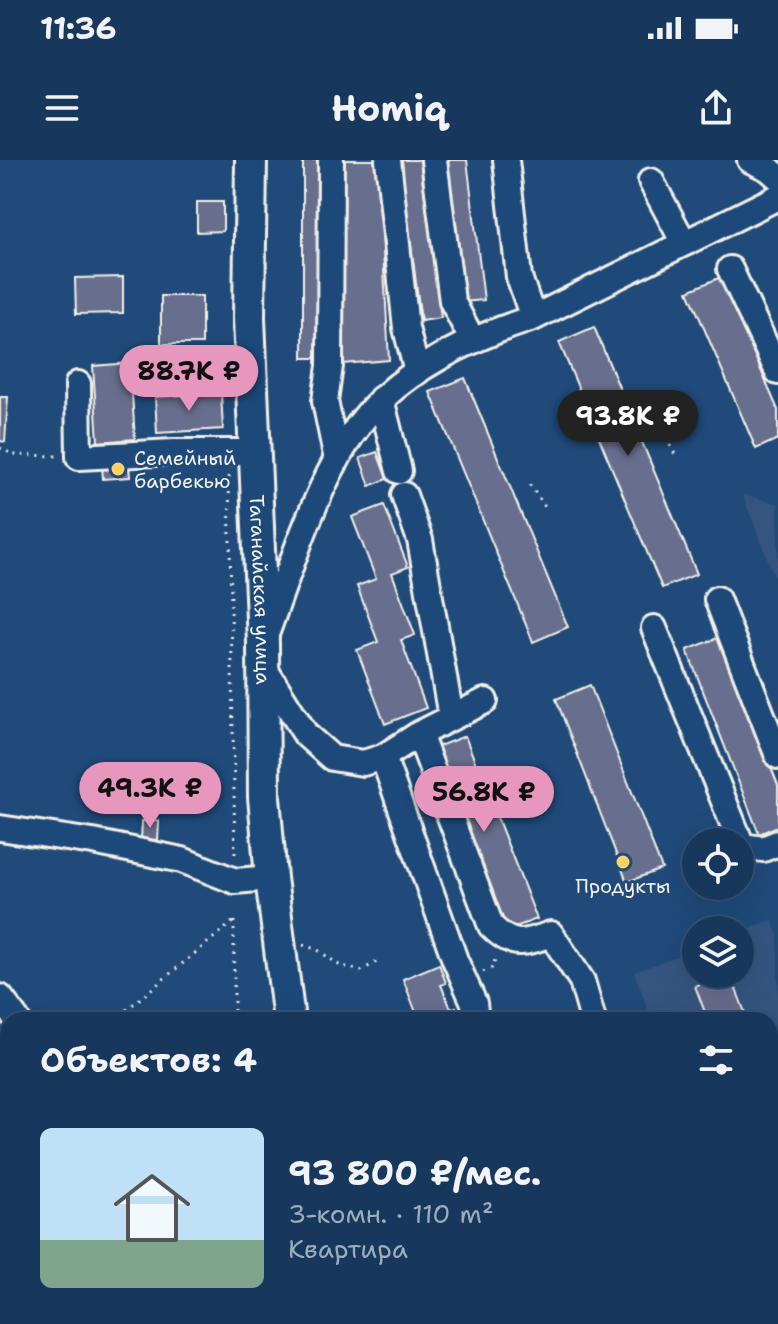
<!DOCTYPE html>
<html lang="ru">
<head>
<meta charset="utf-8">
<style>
  :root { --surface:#17385c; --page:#203f62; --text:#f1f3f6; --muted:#9eacbb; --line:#365272; --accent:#e797bd }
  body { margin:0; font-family:"Shantell Sans",sans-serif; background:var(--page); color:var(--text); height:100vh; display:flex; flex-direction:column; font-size:30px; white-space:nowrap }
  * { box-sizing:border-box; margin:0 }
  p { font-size:26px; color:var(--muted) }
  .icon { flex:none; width:44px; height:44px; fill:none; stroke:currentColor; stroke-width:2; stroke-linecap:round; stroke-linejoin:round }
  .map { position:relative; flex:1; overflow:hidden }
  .side { position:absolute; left:0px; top:852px; width:778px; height:312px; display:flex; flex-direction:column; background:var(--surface); border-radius:24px 24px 0 0; box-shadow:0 8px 32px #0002,0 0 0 2px var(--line) }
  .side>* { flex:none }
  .fabs { position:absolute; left:682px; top:668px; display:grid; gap:16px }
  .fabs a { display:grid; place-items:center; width:72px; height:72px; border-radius:50%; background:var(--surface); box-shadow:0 8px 32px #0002,0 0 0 2px var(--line); font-size:40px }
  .price { position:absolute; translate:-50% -68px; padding:0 18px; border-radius:28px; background:var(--accent); color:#111; font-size:26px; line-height:52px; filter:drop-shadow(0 2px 4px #0008) }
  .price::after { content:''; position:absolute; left:50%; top:48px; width:24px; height:18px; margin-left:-12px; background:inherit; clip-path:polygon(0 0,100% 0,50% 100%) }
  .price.selected { background:#222; color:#fff }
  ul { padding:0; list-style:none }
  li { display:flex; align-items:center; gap:24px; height:200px; padding:0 40px }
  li+li { border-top:2px solid var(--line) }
  li span { display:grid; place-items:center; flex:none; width:224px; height:160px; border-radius:12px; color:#555 }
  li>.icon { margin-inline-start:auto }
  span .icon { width:96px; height:96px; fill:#fffc; stroke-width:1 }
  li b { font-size:34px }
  h2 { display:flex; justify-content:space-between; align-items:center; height:96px; padding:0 40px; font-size:34px }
  .status { display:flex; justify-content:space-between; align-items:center; height:56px; padding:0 40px; background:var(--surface); direction:ltr }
  .status svg { height:22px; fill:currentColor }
  header { display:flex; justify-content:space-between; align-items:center; height:104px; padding:0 40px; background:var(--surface); font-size:36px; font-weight:700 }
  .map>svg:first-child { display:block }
  .built { fill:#355580 }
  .green { fill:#4d7f8a; stroke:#a0b8b9; stroke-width:2 }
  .building { fill:#676e8d; stroke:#f4f1e8; stroke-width:2 }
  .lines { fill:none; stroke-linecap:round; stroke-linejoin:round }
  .minor-casing { stroke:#f4f1e8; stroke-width:30 }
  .major-casing { stroke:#f4f1e8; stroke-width:36 }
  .path { stroke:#f4f1e8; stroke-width:3; stroke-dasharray:2 6; stroke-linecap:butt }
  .minor { stroke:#1f4a7a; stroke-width:24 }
  .major { stroke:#1f4a7a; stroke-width:30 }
  .tram { stroke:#f4f1e8; stroke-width:2 }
  .poi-dot { fill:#ffd166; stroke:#1f4a7a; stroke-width:3 }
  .labels { text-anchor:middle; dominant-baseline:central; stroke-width:6; stroke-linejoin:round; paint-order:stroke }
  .poi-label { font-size:20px; fill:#f4f1e8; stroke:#1f4a7a; text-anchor:start }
  .street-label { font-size:20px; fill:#f4f1e8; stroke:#1f4a7a }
</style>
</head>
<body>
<div class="status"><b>11:36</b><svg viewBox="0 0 49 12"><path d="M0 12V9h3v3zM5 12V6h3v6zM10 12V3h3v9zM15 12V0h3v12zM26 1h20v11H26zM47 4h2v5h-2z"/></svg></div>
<header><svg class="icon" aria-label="menu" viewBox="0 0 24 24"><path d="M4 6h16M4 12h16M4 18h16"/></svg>Homiq<svg class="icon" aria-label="share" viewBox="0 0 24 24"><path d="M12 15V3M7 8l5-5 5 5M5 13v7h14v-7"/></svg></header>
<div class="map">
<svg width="778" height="1164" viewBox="0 0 778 1164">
  <rect width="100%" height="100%" fill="#1f4a7a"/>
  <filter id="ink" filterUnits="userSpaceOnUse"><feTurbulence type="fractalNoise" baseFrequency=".0125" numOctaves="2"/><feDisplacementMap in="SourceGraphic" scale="16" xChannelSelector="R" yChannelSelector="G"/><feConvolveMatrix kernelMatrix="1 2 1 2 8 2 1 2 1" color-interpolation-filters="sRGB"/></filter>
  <g filter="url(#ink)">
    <g class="built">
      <polygon points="742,334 778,344 778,425"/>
      <polygon points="772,760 778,775 778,983 770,986 770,860 652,860 634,812 696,789 696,814 740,814 740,772"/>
    </g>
    <polygon class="green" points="182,1156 254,1156 255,1164 120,1164 151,1163"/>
    <g class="building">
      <polygon points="303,0 323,0 321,198 303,198"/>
      <polygon points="340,0 378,0 389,200 343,204"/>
      <polygon points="400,0 420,0 441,158 421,161"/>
      <polygon points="445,0 467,0 484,140 463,142"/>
      <polygon points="197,42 223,42 223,71 197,72"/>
      <polygon points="123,117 123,153 76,154 75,118"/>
      <polygon points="721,117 778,250 778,279 756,289 688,131"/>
      <rect x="161" y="136" width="41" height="48"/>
      <polygon points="594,167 697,414 662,428 559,182"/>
      <polygon points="130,203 135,279 98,282 93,206"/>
      <polygon points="465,218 568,467 533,482 430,232"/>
      <polygon points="221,233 223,269 157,273 155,237"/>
      <polygon points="0,237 8,237 5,282 0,281"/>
      <polygon points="128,291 130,317 103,319 101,293"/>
      <polygon points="377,292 387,319 370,326 360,298"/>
      <polygon points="384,345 408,407 392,413 415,475 401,480 426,548 385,564 357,490 378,482 357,426 376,419 352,357"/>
      <polygon points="720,477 778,625 778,666 759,674 687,490"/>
      <polygon points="590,525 662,709 627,722 556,539"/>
      <polygon points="465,576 537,759 502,772 431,589"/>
      <polygon points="142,661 159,661 158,680 141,679"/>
      <polygon points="439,804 446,823 441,825 451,849 456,847 461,860 419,860 403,819"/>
      <polygon points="725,814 730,814 748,860 708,860 695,826"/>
      <polygon points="770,917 778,938 778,952 770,955"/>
      <polygon points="771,1030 778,1049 778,1152 770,1131"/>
      <polygon points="366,1156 403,1156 406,1163 369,1164"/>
      <polygon points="470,1156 510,1156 513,1164 473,1164"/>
      <polygon points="627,1156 666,1156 669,1164 630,1164"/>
    </g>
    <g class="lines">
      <g class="minor-casing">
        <g id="minor">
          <polyline points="331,0 330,206 325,241 337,300"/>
          <polyline points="388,0 406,168 417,212"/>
          <polyline points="434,0 452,141 473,181"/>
          <polyline points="506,0 519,117 533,158"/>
          <polyline points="750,0 769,9 778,17"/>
          <polyline points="651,21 684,83"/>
          <polyline points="730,109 778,212"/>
          <polyline points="78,224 79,297 174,292 253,292"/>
          <polyline points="381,239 399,311"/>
          <polyline points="404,335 420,380 451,557"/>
          <polyline points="717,439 778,596"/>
          <polyline points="654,468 742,686 763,689 778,683"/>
          <path d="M265,477C292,405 325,290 383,238C424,200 480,175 533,158L778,37"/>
          <polyline points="263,506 306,575 332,598 363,603 383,597 419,574 485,541"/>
          <path d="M419,574L491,766C513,788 523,784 551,774L582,821L593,860"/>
          <polyline points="383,597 455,800 474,843 476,860"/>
          <polyline points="0,668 93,682 182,700 235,721 271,718"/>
          <polyline points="0,837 17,860"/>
          <polyline points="522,1156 525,1164"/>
          <polyline points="690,1156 693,1164"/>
        </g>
      </g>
      <g class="major-casing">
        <g id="major">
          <path id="s1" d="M251,0L249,158L263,483L264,637L271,718L289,860"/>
          <polyline points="0,1123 8,1128"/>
          <polyline points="53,1156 67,1164"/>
          <polyline points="298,1156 299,1164"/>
        </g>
      </g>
      <g class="path">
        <polyline points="662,271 676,296"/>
        <polyline points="0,288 14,295 59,296"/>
        <polyline points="229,316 235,697"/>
        <polyline points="530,325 545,347"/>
        <polyline points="234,761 234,860"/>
        <polyline points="303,785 318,790 339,805 361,811 378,801"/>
        <polyline points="483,812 492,808 496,798"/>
        <polyline points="114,860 234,761"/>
        <polyline points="0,930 8,929"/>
        <polyline points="0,1083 8,1085"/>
        <polyline points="97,1156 110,1164"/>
        <polyline points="266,1156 268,1164"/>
      </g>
      <use href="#minor" class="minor"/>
      <use href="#major" class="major"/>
      <g class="tram">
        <polyline points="0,1141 8,1146"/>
        <polyline points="0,1155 13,1164"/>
        <polyline points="22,1156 33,1164"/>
      </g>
    </g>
  </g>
  <g class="poi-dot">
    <circle cx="118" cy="309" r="8"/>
    <circle cx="623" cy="702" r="8"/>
  </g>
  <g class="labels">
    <g class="poi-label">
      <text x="134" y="298">Семейный<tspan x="134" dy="23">барбекью</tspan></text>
      <text x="623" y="726" text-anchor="middle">Продукты</text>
    </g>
    <g class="street-label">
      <text stroke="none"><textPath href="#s1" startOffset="430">Таганайская улица</textPath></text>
    </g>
  </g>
</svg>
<div class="fabs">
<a><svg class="icon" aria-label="locate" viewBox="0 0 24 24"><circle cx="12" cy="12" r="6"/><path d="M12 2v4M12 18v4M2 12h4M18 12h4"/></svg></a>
<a><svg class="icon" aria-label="layers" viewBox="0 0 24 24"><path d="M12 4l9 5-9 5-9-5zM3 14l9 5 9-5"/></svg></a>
</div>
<b class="price" style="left:189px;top:253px">88.7K ₽</b>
<b class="price selected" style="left:628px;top:298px">93.8K ₽</b>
<b class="price" style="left:150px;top:670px">49.3K ₽</b>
<b class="price" style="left:484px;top:674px">56.8K ₽</b>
<section class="side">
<h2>Объектов: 4<svg class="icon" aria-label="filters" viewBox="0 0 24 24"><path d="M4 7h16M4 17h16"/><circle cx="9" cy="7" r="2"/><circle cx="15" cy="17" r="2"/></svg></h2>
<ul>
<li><span style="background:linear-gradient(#bfe0f5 70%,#7fa58c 0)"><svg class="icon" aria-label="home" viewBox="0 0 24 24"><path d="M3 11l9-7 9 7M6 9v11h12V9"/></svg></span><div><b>93 800 ₽/мес.</b><p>3-комн. · 110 m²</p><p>Квартира</p></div></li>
</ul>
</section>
</div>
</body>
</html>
